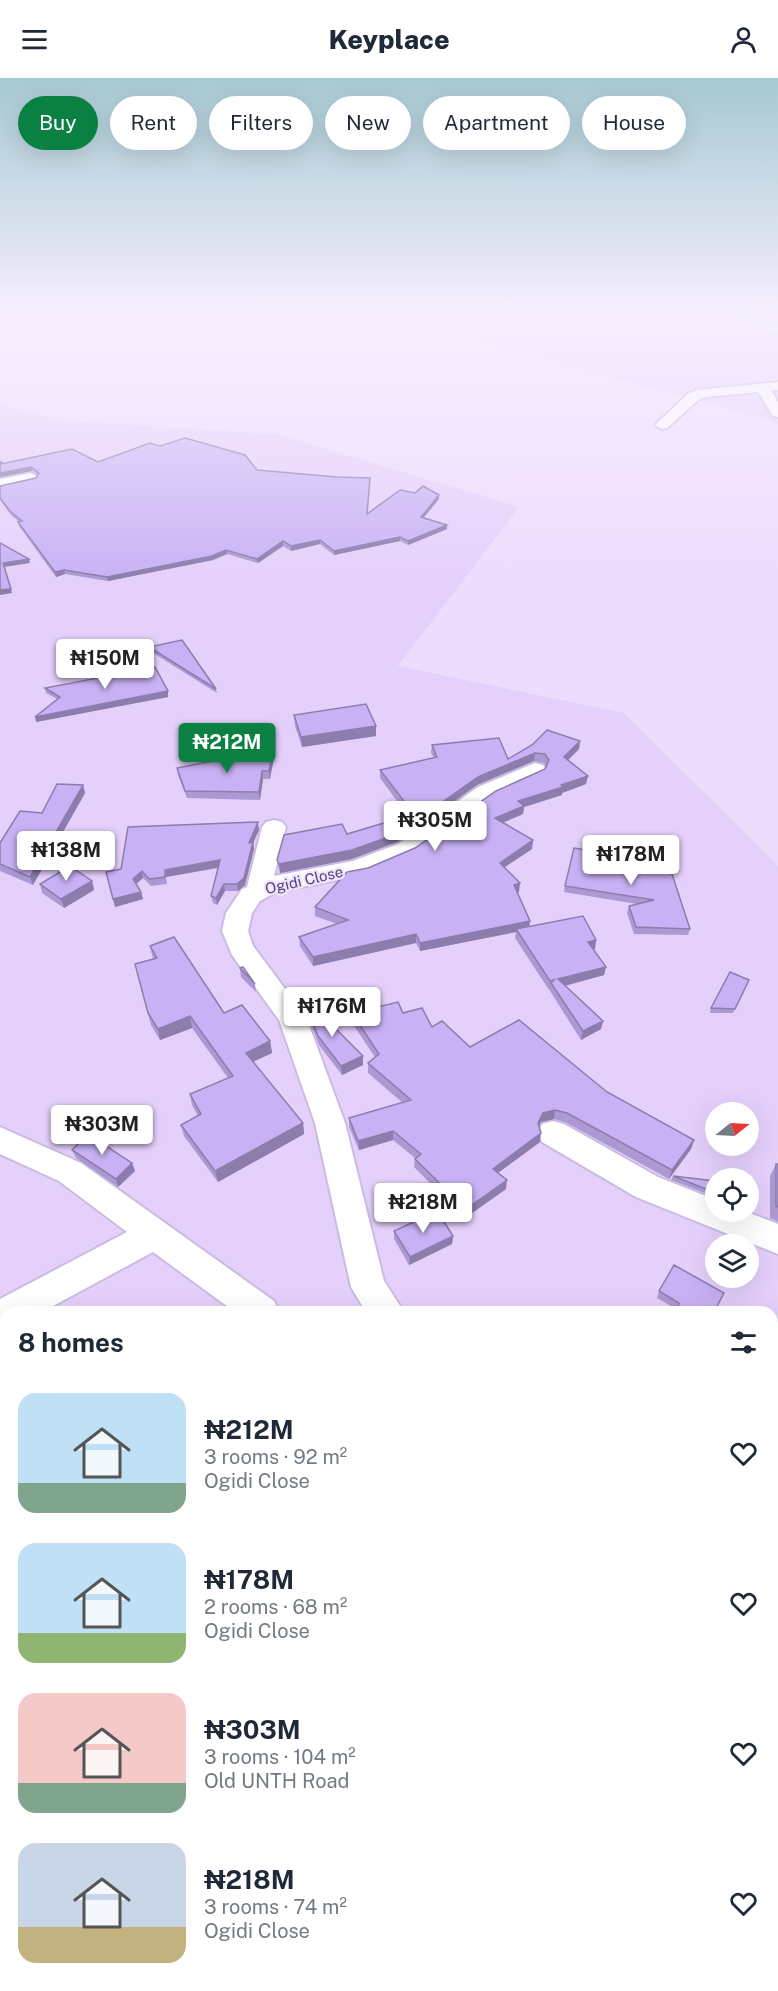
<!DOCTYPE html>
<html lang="en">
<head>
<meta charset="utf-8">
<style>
  :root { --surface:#fff; --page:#f6f6f7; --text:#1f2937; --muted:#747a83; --accent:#0b8043 }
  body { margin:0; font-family:"Public Sans",sans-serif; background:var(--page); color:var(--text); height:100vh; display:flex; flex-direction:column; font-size:22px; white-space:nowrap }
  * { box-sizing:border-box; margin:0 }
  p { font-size:20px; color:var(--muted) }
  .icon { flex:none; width:33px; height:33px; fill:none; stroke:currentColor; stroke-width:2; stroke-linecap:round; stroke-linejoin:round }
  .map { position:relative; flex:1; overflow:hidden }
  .side { position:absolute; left:0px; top:1228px; width:778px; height:686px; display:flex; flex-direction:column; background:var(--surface); border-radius:18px 18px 0 0; box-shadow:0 6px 24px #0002 }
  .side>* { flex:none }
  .guide { position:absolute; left:18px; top:18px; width:742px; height:54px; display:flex; gap:12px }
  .needle { width:39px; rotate:72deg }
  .fabs { position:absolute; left:705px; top:1024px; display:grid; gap:12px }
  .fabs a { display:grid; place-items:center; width:54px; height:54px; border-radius:50%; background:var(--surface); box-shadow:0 6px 24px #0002; font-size:30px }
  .price { position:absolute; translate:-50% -51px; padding:0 14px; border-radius:6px; background:#fff; color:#222; font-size:20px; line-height:39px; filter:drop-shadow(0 2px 3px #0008) }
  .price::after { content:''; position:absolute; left:50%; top:36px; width:18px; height:14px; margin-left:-9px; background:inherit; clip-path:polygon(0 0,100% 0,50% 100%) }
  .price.on { background:var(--accent); color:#fff }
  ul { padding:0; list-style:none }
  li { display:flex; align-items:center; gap:18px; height:150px; padding:0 18px }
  li span { display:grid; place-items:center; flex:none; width:168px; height:120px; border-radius:18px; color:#555 }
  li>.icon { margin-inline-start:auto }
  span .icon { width:72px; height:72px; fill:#fffc; stroke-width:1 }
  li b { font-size:26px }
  h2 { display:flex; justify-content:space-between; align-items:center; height:72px; padding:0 18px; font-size:26px }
  .tag { padding:0 21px; border-radius:27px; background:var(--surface); box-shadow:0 6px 24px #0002; font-size:21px; line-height:54px }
  .tag.on { background:var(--accent); color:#fff }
  header { display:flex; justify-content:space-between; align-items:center; height:78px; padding:0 18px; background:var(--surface); font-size:27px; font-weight:800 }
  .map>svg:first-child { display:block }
  .residential { fill:#e5d0fb; fill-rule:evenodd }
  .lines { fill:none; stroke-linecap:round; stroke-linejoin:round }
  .street-casing { stroke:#cbbbe4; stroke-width:4 }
  .street { fill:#fff; fill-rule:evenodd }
  .wall { fill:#ac99d3 }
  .shaded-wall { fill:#8c7dac }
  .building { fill:#c8b2f5; stroke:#8c7dac; stroke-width:1.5 }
  .labels { text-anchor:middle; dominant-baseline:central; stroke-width:4.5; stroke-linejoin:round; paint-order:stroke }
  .street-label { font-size:15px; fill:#524474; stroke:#f2e4ff }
</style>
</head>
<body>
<header><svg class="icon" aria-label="menu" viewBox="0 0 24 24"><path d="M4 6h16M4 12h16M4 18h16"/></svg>Keyplace<svg class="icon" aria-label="person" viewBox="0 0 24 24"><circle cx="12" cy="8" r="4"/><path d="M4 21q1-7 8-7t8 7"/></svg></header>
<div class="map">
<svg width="778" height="1913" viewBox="0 0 778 1913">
  <rect width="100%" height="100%" fill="#eedcfe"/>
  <g class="residential">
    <polygon points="380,235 778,235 778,345"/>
    <path d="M0,327L68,343L276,356L519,429L398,588L624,635L778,788V1913H0ZM716,1035H748V1068H716ZM716,1101H748V1134H716ZM716,1167H748V1200H716ZM6,1234H772V1908H6Z"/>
  </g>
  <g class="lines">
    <g class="street-casing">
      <g id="street">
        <polygon points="739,235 753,235 778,249 778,257"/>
        <polygon points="778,304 778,312 771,312 778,324 778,339 773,338 758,314 705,319 698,322 667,350 662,351 655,347 688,316 697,312"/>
        <polygon points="31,395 38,399 36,402 0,411 0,401"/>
        <polygon points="535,685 543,687 546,692 543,697 494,719 414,776 367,796 276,814 260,823 252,835 248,853 253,868 306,939 345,1045 384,1203 404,1234 366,1234 351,1209 315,1045 279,942 232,877 222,853 226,835 242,811 247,809 262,749 266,744 274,742 282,744 286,749 274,798 353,783 398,766 478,709"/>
        <polygon points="553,1043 564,1046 658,1099 716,1122 716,1134 747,1134 778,1146 778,1176 636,1119 542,1064 538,1055 542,1046"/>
        <polygon points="0,1049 81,1085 274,1223 279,1234 235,1234 153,1174 42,1234 6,1234 6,1249 0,1247 0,1221 127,1154 59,1103 0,1076"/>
        <polygon points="772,1529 778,1531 778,1575 772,1572"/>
        <polygon points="772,1736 778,1737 778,1785 772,1784"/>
        <polygon points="772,1864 778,1866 778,1913 762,1913 755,1908 772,1908"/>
        <polygon points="467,1908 520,1908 518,1913 465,1913"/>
      </g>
    </g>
    <use href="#street" class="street"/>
  </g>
  <g class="wall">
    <polygon points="160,368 257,392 367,436 439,421 423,439 447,451 408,467 400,463 334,477 320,466 291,473 283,468 258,485 227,476 213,482 108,503 65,496 56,499 19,448 18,444 19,444 11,437 0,422 0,408 36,400 38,397 32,393 0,399 0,384 2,386 98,384"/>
    <polygon points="149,569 216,611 217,615 150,573"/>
    <polygon points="45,610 168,619 36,644 57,621 46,615"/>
    <polygon points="294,637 376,648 376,658 302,669 295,648"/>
    <polygon points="580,663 579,671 568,682 586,706 562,715 562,717 524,729 523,736 503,745 532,771 504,789 519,814 517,814 529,849 596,862 595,871 593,871 606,889 604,897 565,908 603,943 601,951 581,962 550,913 550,911 549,912 515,860 516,854 420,873 416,865 313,888 300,868 299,859 337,846 315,838 315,829 368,790 415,770 545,691 546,688 544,685 534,683 477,707 397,764 352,781 280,795 277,782 347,756 408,738 380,700 380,692 434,680 431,675 432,667 508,681"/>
    <polygon points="274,679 270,701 263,701 260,722 187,720 178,697 177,690"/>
    <polygon points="83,707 85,715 33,807 0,793 0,765"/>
    <polygon points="259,752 253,764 254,771 245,807 238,813 225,813 217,827 213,825 211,818 218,790 166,799 167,806 151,808 143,800 136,806 141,814 143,821 115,829 106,794 121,791"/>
    <polygon points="641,781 690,851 688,857 634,856 627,835 629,828 637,826 564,814 565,808"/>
    <polygon points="92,803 94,812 64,830 42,815 40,806"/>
    <polygon points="150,868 224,935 270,963 272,975 253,984 303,1045 304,1056 218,1104 184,1058 181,1047 198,1038 192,1027 190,1016 228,1000 192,950 160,962 151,947 135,886 153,881"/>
    <polygon points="240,890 255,906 256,914 241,899"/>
    <polygon points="749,902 733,935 710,935 711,930"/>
    <polygon points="301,921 363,987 342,997 319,967 308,938 302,930"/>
    <polygon points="352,935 403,935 470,969 607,1014 694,1062 691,1071 669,1101 565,1044 554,1041 541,1044 539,1049 540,1064 498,1095 506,1111 465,1140 414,1089 415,1080 393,1062 359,1072 349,1049 349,1040 403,1025 368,995 368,985 375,979 352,945"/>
    <polygon points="72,1072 132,1085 135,1093 118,1109 76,1080"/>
    <polygon points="776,1086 778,1086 778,1144 770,1140 770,1098"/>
    <polygon points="673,1098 715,1103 710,1117 671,1102"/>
    <polygon points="394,1153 453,1158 452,1166 409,1187 394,1161"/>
    <polygon points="659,1213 714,1234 676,1234 676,1231 657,1220"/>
    <polygon points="778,1268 778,1329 772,1326 772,1278"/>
  </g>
  <g class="shaded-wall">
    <polygon points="31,389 32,393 0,399 0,395"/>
    <polygon points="439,417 439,421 421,443 421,439"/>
    <polygon points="447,447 447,451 408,467 408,463"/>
    <polygon points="400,459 400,463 334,477 334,473"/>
    <polygon points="320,462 320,466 291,473 291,468"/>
    <polygon points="283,463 283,468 258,485 257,481"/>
    <polygon points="226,472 227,476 213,482 108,503 107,499"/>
    <polygon points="29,481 30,485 4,489 3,485"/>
    <polygon points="64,492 65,496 56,499 55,494"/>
    <polygon points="11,511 12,515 0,517 0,512"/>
    <polygon points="168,613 168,619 36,644 35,639"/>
    <polygon points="376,648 376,658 302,669 301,659"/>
    <polygon points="580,663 579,671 563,687 564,679"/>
    <polygon points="273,671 274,679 270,701 269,693"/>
    <polygon points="535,675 534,683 477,707 397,764 352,781 280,795 279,786 352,772 478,699"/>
    <polygon points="262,693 263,701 260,722 259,714"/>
    <polygon points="588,698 586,706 562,715 562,717 524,729 523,736 494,748 495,740 518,723"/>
    <polygon points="83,707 85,715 33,807 30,799"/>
    <polygon points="258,744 259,752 250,772 249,765"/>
    <polygon points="533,762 532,771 499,793 500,785"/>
    <polygon points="253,764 254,771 245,807 238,813 237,806"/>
    <polygon points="220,782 221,789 166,799 167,806 165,792"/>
    <polygon points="142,793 143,800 134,808 133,801"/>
    <polygon points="92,803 94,812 64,830 61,821"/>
    <polygon points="520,805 519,814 513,816 514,807"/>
    <polygon points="224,806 225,813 217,827 216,820"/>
    <polygon points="141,814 143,821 115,829 113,821"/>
    <polygon points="530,843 529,852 516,851 516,854 420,873 420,865"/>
    <polygon points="416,856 416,865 313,888 313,879"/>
    <polygon points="596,862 595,871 587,872 588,864"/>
    <polygon points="606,889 604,897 556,910 558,901"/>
    <polygon points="190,938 192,950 160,962 158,951"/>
    <polygon points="603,943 601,951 581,962 583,953"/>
    <polygon points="270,963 272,975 248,986 246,975"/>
    <polygon points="363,978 363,987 342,997 341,988"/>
    <polygon points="555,1032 554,1041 541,1044 536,1054 538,1045 543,1035"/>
    <polygon points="303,1045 304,1056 218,1104 215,1093"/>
    <polygon points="393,1053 393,1062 359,1072 358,1063"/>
    <polygon points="541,1055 540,1064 491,1100 493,1091"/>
    <polygon points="694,1062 691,1071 669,1101 672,1092"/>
    <polygon points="132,1085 135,1093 118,1109 116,1101"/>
    <polygon points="507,1102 506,1111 465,1140 466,1131"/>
    <polygon points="453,1158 452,1166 409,1187 410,1179"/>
    <polygon points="6,1762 6,1771 2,1776 0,1775 0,1769"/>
    <polygon points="88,1908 93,1908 96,1913 91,1913"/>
    <polygon points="257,1908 259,1908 255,1913 252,1913"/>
  </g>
  <g class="building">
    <polygon points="185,360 245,377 257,392 337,399 370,400 367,436 400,412 415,415 423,408 439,417 421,439 447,447 408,463 400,459 334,473 320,462 291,468 283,463 257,481 226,472 212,478 107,499 64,492 55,494 18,444 22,443 10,433 0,420 0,408 36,400 39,395 31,389 0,395 0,384 2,384 1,386 72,371 98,384 150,365 160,368"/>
    <polygon points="0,465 29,481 3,485 11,511 0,512"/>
    <polygon points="182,562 216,611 149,569"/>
    <polygon points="155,589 168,613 35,639 60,619 45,610"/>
    <polygon points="366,626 376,648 301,659 294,637"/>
    <polygon points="547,652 580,663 564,679 588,698 561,707 563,709 518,723 524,728 495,740 533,762 500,785 520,805 514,807 530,843 420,865 416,856 313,879 299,859 348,842 315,829 347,794 368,790 415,770 496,713 545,691 549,682 545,676 535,675 478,699 397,756 352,772 279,786 277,782 284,757 342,746 347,756 414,736 380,692 437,679 432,667 499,660 508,681 532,667"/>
    <polygon points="273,671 269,693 262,693 259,714 185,713 177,690"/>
    <polygon points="57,706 83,707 30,799 0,786 0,765 20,733 42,735"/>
    <polygon points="258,744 249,765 253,764 244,800 237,806 224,806 216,820 211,818 220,782 165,792 165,799 149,801 142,793 133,801 141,814 113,821 106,794 121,791 128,749"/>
    <polygon points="574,770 641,781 672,796 690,851 636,849 629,828 654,822 565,808"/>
    <polygon points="70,788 92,803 61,821 40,806"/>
    <polygon points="583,838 596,862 588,864 606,889 558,901 603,943 583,953 551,905 554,902 550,903 516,851"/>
    <polygon points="174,859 224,935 242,927 270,963 246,975 303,1045 215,1093 181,1047 201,1036 190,1016 233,998 190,938 158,951 148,935 135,886 157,880 150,868"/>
    <polygon points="243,889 255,906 240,890"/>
    <polygon points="730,894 749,902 735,931 711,930"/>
    <polygon points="304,919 363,978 341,988 318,958 307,929 301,921"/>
    <polygon points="398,924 403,935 422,930 432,949 442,943 470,969 519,942 607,1014 694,1062 672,1092 567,1035 555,1032 543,1035 538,1045 541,1055 493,1091 507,1102 466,1131 415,1081 421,1076 393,1053 358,1063 349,1040 411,1022 368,985 379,976 352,935"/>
    <polygon points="88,1056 132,1085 116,1101 72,1072"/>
    <polygon points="776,1086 778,1086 778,1129 776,1128"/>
    <polygon points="673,1098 715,1103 711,1113"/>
    <polygon points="437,1133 453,1158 410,1179 394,1153"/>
    <polygon points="674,1187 724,1215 714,1234 677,1234 679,1225 659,1213"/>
    <polygon points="778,1269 778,1319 772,1316 772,1279"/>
    <polygon points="6,1677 6,1762 0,1769 0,1683"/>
    <polygon points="85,1908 88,1908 91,1913 82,1913"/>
    <polygon points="224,1908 257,1908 252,1913 227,1913"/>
  </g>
  <linearGradient id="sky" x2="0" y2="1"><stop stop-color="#a6c9d2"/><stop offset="0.47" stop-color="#f7efff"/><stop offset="1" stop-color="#f7efff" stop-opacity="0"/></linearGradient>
  <rect width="778" height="503" fill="url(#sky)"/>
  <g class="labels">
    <g class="street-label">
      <text transform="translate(304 802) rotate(-13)">Ogidi Close</text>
    </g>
  </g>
</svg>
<div class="fabs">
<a><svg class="needle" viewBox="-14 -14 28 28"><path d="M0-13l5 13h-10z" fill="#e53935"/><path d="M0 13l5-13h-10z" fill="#747a83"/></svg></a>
<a><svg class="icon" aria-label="locate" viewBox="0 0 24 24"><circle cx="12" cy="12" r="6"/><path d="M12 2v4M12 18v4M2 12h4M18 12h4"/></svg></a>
<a><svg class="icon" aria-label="layers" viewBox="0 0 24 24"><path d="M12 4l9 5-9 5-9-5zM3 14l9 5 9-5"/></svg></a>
</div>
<b class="price" style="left:105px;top:612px">₦150M</b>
<b class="price on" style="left:227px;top:696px">₦212M</b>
<b class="price" style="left:435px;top:774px">₦305M</b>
<b class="price" style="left:66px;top:804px">₦138M</b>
<b class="price" style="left:631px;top:808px">₦178M</b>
<b class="price" style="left:332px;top:960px">₦176M</b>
<b class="price" style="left:102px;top:1078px">₦303M</b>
<b class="price" style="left:423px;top:1156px">₦218M</b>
<div class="guide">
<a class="tag on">Buy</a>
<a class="tag">Rent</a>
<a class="tag">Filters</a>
<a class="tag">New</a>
<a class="tag">Apartment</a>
<a class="tag">House</a>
</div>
<section class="side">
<h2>8 homes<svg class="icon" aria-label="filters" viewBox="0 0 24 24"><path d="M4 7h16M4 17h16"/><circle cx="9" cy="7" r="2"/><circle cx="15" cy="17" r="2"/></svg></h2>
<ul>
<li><span style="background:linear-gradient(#bfe0f5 75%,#7fa58c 0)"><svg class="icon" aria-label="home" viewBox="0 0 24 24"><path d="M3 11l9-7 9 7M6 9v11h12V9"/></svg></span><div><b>₦212M</b><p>3 rooms · 92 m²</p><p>Ogidi Close</p></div><svg class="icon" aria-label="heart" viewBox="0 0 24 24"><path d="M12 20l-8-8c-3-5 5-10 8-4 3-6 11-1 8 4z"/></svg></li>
<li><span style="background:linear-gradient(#bfe0f5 75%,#8fb573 0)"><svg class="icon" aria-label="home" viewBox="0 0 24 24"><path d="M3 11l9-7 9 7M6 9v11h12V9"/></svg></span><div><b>₦178M</b><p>2 rooms · 68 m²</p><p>Ogidi Close</p></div><svg class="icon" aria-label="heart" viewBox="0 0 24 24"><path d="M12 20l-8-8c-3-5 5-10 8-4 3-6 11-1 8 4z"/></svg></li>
<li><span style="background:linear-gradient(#f6c9c9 75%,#7fa58c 0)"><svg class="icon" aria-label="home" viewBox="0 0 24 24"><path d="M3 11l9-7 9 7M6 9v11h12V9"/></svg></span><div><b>₦303M</b><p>3 rooms · 104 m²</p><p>Old UNTH Road</p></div><svg class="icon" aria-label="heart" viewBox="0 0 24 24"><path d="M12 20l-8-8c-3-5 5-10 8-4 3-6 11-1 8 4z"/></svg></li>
<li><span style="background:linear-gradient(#c9d6e8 70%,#c2b280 0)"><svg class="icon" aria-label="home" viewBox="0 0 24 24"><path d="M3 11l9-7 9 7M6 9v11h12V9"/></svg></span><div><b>₦218M</b><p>3 rooms · 74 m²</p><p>Ogidi Close</p></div><svg class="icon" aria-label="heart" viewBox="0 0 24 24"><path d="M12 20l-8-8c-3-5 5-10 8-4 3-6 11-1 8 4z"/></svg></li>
</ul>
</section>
</div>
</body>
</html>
